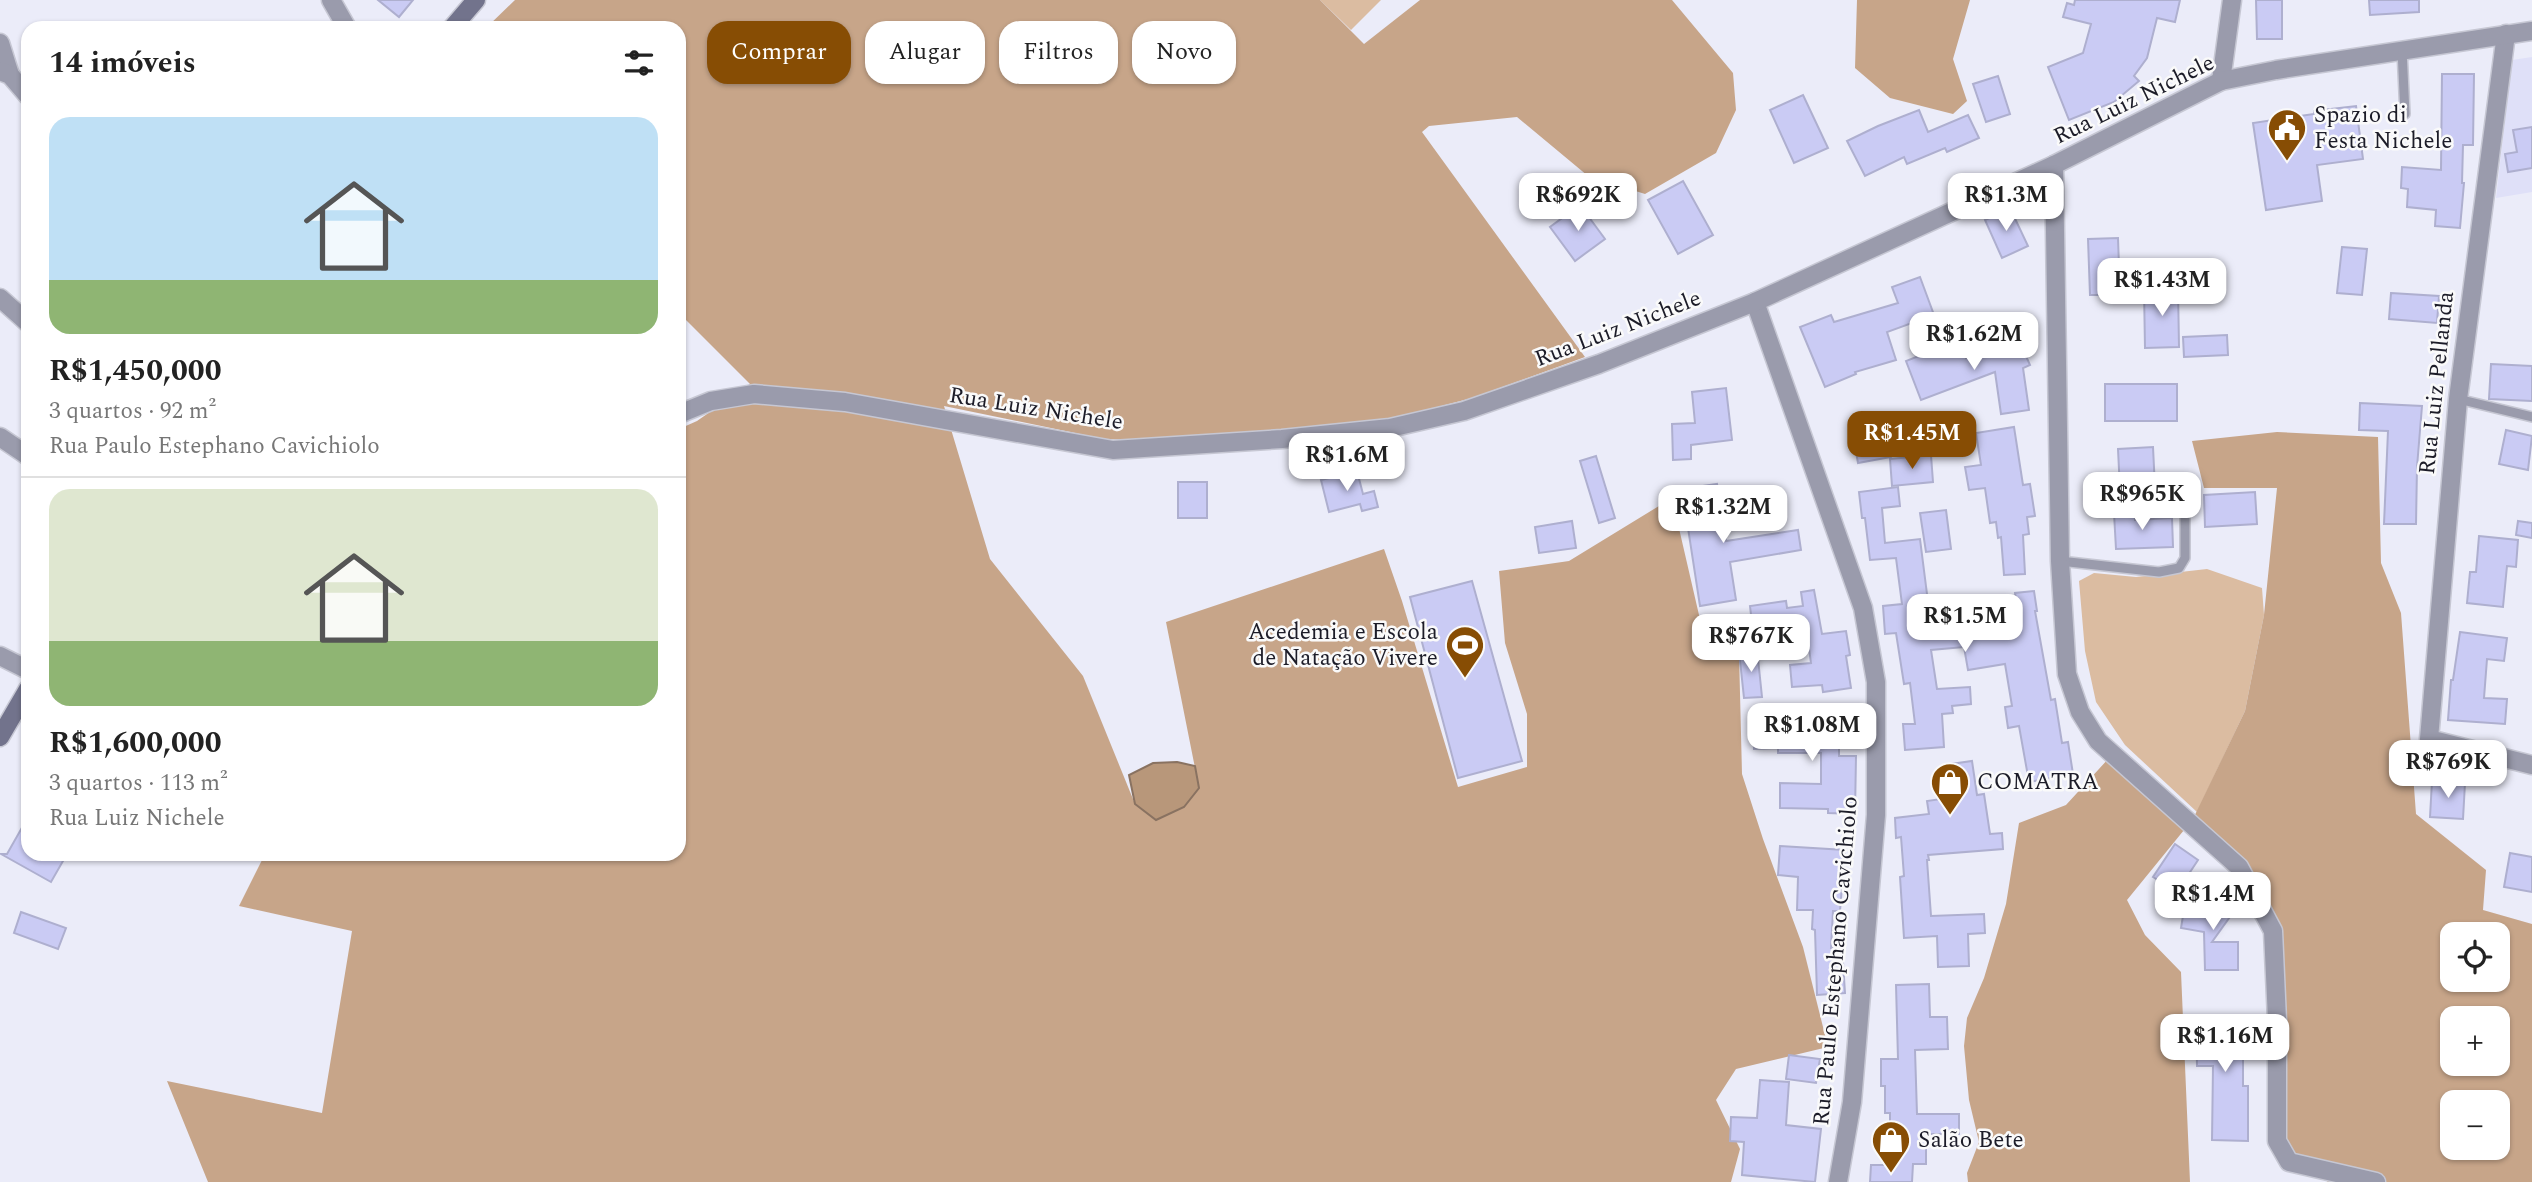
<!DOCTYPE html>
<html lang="pt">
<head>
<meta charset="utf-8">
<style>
  :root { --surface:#fff; --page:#f2f2f2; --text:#222; --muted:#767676; --line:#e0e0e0; --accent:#874d04 }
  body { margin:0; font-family:Spectral,serif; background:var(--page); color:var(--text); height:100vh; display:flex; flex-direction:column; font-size:26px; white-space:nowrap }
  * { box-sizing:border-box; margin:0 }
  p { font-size:23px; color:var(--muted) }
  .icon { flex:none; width:38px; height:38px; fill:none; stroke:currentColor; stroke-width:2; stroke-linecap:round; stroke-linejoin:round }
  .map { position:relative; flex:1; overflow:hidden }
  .side { position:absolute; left:21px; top:21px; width:665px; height:840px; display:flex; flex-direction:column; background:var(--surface); border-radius:21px; box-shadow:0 2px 5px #0004 }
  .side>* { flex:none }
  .hud { position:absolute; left:707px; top:21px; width:665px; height:63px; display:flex; gap:14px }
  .tools { position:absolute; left:2440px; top:922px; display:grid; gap:14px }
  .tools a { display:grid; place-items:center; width:70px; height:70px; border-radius:14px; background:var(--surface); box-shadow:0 2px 5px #0004; font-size:35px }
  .price { position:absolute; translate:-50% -60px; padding:0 16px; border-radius:14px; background:#fff; color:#222; font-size:23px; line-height:46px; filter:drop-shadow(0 2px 4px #0008) }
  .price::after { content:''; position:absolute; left:50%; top:42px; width:21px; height:16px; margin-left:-10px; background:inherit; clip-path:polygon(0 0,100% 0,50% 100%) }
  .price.active { background:var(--accent); color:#fff }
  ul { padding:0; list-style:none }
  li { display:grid; align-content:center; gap:14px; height:371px; padding:0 28px }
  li+li { border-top:2px solid var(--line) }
  li span { display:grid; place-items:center; height:217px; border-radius:21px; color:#555 }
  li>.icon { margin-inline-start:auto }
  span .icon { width:126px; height:126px; fill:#fffc; stroke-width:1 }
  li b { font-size:30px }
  h2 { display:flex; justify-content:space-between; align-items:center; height:84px; padding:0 28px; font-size:30px }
  .tag { padding:0 24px; border-radius:21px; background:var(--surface); box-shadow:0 2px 5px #0004; font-size:24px; line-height:63px }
  .tag.active { background:var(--accent); color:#fff }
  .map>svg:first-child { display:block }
  .built { fill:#dfe0f8 }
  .green { fill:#dbbca1 }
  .forest { fill:#c7a589; fill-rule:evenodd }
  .water { fill:#b8977a; stroke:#897261; stroke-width:2 }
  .building { fill:#cacbf4; stroke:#aeafcf; stroke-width:2 }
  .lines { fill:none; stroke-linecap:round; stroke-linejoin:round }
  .service-casing { stroke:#c6c7d3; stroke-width:12 }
  .minor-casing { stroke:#c6c7d3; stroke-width:21 }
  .tertiary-casing { stroke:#c6c7d3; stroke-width:21 }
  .secondary-casing { stroke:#c6c7d3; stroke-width:21 }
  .service { stroke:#9a9bac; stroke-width:9 }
  .minor { stroke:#9a9bac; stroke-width:18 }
  .tertiary { stroke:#9a9bac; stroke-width:18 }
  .secondary { stroke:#72738c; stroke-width:18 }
  .labels { text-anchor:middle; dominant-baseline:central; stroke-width:5; stroke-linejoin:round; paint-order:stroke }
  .street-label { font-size:23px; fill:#1c1c28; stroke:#fafafa }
  .poi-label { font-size:23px; fill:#1c1c28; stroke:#fafafa; text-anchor:start }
</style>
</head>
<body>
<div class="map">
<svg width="2532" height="1182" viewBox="0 0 2532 1182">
  <rect width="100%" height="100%" fill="#ebecf9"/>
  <polygon class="built" points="2532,57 2532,192 2496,198 2512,60"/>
  <g class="green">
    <polygon points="1320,0 1381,0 1351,30"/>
    <polygon points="2207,569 2262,588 2264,615 2245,711 2197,812 2125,745 2096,702 2085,651 2079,581 2094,573 2136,577"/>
  </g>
  <g class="forest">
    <polygon points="515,0 1320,0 1364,44 1420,0 1672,0 1733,73 1736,110 1716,153 1645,194 1588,176 1517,117 1429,126 1422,132 1585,357 1472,398 1384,421 1158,441 1104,439 944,406 990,559 1083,676 1135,804 1156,819 1199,788 1166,622 1384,549 1402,601 1458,787 1527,767 1527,714 1505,643 1499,571 1569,561 1672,498 1708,654 1739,653 1742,774 1763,839 1803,947 1828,1047 1736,1069 1716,1100 1740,1149 1731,1182 208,1182 167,1081 322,1113 352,931 239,906 265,854 679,854 679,429 697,421 750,384 679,313 679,28 486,28"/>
    <polygon points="1857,0 1970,0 1953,59 1967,101 1953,114 1890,98 1855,68"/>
    <path d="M2277,432L2378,437L2381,563L2401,613L2416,814L2486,870L2483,910L2532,924V1182H2328L2296,1157L2282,1137L2284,962L2275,923L2193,819L2127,900L2145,935L2181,972L2190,1182H1968L1967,1173L1979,1142L1969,1100L1964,1046L1967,1018L1984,978L2006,904L2019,823L2066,805L2109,758L2193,819L2245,711L2264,615L2277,488H2204L2192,441ZM2452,934H2497V980H2452ZM2452,1018H2497V1064H2452ZM2452,1102H2497V1148H2452Z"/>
  </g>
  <polygon class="water" points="1177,762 1195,766 1199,788 1184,807 1156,820 1135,804 1129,775 1153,763"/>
  <g class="building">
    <polygon points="378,0 413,0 399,17"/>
    <polygon points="2075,0 2180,0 2175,22 2157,18 2147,58 2134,76 2139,81 2114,102 2069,120 2048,67 2083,53 2091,24 2063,17 2067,3 2074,5"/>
    <polygon points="2256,0 2282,0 2282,39 2257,39"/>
    <polygon points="2369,0 2419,0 2419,12 2370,15"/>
    <polygon points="2442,74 2474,74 2473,145 2463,145 2462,183 2464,183 2460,228 2435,226 2436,210 2407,207 2408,189 2401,188 2402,167 2441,170"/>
    <polygon points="1998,76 2010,114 1986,122 1973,84"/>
    <polygon points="1803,95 1828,148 1794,163 1770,110"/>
    <polygon points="2356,106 2363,159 2317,165 2322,201 2266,210 2253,123 2314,114 2314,111"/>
    <polygon points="1919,110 1928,132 1968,115 1979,138 1947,152 1945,148 1907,164 1904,157 1865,176 1847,141 1878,126"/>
    <polygon points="2532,127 2532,168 2508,172 2505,154 2517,152 2513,130"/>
    <polygon points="1683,181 1713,235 1678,254 1648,200"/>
    <polygon points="1580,205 1605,239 1575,261 1550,227"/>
    <polygon points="2010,208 2028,246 2002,258 1985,220"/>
    <polygon points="2118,238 2120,295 2090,295 2088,239"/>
    <polygon points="2342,247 2367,249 2362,295 2337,293"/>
    <polygon points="1920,277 1934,315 1887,332 1896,360 1855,372 1856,374 1825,387 1800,327 1831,315 1834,322 1898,303 1892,287"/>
    <polygon points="2178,288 2179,347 2145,348 2144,289"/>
    <polygon points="2391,293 2439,296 2437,323 2389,319"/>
    <polygon points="2227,335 2228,355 2184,357 2183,337"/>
    <polygon points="2017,336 2030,365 2023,368 2029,410 2001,414 1995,372 1921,400 1906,361 1959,340 1966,358"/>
    <polygon points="2491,364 2532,366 2532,401 2489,399"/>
    <rect x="2105" y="384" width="72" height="37"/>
    <polygon points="1726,388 1732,440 1691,445 1691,459 1673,460 1672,424 1695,423 1692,392"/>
    <polygon points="2360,403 2422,406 2417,467 2416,524 2384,524 2388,431 2359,430"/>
    <polygon points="1884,418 1891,457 1858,463 1851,424"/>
    <polygon points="2014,427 2023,485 2030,484 2035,516 2027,517 2029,534 2023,535 2025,574 2004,575 2001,537 1998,538 1996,522 1990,523 1985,488 1969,490 1965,467 1981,465 1976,433"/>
    <polygon points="2506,430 2532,436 2528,470 2499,464"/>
    <polygon points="2153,447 2155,488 2120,490 2118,449"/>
    <polygon points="1931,455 1933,482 1892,486 1890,459"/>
    <polygon points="1596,456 1615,518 1599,523 1580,461"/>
    <polygon points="1357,471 1363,494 1374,491 1378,507 1362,511 1360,504 1329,512 1321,480"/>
    <rect x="1178" y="482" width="29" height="36"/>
    <polygon points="1717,484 1726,541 1798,530 1801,550 1730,562 1736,600 1700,606 1682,489"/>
    <polygon points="1898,487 1900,506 1882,508 1885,543 1920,539 1928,602 1947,600 1950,629 1980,624 1980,629 2019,622 2015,593 2034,591 2037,611 2035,611 2051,700 2055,699 2062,743 2068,742 2073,774 2029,782 2019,726 2008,728 2005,707 2012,706 2005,664 1968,670 1964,647 1931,650 1937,689 1970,687 1971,704 1952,706 1953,713 1942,714 1944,747 1905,750 1903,724 1915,724 1910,683 1904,684 1896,633 1885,634 1883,606 1902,604 1896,558 1870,560 1865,518 1862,518 1859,492"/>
    <polygon points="2255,492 2257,524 2205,527 2204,495"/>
    <polygon points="1946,510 1951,549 1926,552 1920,513"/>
    <polygon points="2135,512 2135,520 2172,518 2173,547 2116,549 2114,513"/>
    <polygon points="1572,521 1576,548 1539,553 1535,527"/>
    <polygon points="2518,521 2532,523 2532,538 2516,535"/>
    <polygon points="2479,536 2518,540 2516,567 2507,566 2503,607 2467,603 2470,572 2476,572"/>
    <polygon points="1472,581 1522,761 1458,778 1410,597"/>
    <polygon points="1814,590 1822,634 1846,631 1850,655 1846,656 1851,688 1823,692 1822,685 1792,687 1790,665 1811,663 1807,633 1754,640 1750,606 1786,601 1787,608 1803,606 1801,592"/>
    <polygon points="2460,632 2507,638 2504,661 2487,659 2484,698 2507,699 2505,724 2448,720 2451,680 2453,680"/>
    <polygon points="1757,649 1762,697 1744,698 1739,651"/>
    <polygon points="1753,717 1771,717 1772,723 1819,723 1819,717 1839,717 1839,756 1856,756 1855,814 1828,813 1828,809 1780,808 1780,783 1821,784 1821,753 1778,753 1778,748 1754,749"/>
    <polygon points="1972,761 1977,795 1984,794 1990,834 2002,833 2003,849 1928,855 1929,860 1927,860 1931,916 1984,914 1985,933 1968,934 1969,966 1938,967 1937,936 1904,938 1900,877 1904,876 1901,837 1896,838 1895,818 1929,814 1927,801 1948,798 1944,765"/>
    <polygon points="2432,781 2465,783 2463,819 2430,817"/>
    <polygon points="28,817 28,854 67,854 51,882 1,854 7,854"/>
    <polygon points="2175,844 2198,860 2177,892 2153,877"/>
    <polygon points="1780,846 1845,850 1840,911 1833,911 1831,948 1842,947 1845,993 1817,995 1815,930 1812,929 1813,910 1797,910 1798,877 1778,875"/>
    <polygon points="2510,853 2532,857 2532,892 2504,887"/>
    <polygon points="2217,893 2237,907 2212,942 2238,942 2238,970 2205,970 2204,932 2181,928 2185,904 2206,908"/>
    <polygon points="21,912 66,928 58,949 14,933"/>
    <polygon points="1929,984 1930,1017 1947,1017 1948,1049 1915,1050 1917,1114 1959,1114 1959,1134 1926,1134 1926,1164 1913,1164 1912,1182 1870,1182 1871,1165 1890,1165 1890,1113 1885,1113 1885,1086 1881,1086 1881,1059 1898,1059 1896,985"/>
    <polygon points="2243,1015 2243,1086 2248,1086 2248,1141 2212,1140 2213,1066 2197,1066 2196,1016"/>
    <polygon points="1789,1055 1820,1059 1816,1083 1786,1079"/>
    <polygon points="1760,1080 1789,1082 1786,1125 1821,1129 1815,1182 1742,1175 1744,1142 1730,1141 1731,1117 1757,1118"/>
  </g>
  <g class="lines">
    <g class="service-casing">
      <g id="service">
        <polyline points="150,27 152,28"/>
        <polyline points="2402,50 2405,114"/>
        <polyline points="2458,399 2532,417"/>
        <polyline points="2060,561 2159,572 2179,568 2185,558 2185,516"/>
      </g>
    </g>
    <g class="minor-casing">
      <g id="minor">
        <polyline points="331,0 347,28"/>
        <polyline points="2506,34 2458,399 2429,739 2532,765"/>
        <polyline points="0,43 10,75"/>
        <polyline points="0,71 10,75 28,96"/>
        <polyline points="2221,81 2232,0"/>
        <polyline points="2054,165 2060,561 2067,674 2080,712 2098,741 2239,867 2273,931 2277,1020 2277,1141 2289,1162 2376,1182"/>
        <polyline points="0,298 28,323"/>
        <polyline points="1755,302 1863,608 1876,682 1876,815 1852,1102 1838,1182"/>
        <polyline points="0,437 28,456"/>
        <polyline points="0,656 28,670"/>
      </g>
    </g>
    <g class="tertiary-casing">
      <polyline id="tertiary" points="679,414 711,401 754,394 845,402 1113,450 1282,439 1390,428 1464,411 1599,364 1755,302 2054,165 2221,81 2276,70 2532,31"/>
    </g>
    <g class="secondary-casing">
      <g id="secondary">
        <polyline points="452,28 476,0"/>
        <polyline points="0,737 28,689"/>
      </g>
    </g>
    <use href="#service" class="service"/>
    <use href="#minor" class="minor"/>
    <use href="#tertiary" class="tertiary"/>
    <use href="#secondary" class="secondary"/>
  </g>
  <defs>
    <g id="civic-pin" transform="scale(2.0125)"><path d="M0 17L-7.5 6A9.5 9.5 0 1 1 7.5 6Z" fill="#874d04" stroke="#fafafa"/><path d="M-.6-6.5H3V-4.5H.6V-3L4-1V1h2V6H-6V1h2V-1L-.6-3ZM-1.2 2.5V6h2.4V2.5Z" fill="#fff"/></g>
    <g id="stadium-pin" transform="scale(2.0125)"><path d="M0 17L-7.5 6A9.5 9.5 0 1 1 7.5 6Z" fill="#874d04" stroke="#fafafa"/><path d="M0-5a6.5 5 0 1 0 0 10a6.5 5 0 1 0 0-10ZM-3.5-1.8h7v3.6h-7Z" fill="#fff"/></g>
    <g id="shop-pin" transform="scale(2.0125)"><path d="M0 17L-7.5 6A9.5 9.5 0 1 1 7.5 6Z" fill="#874d04" stroke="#fafafa"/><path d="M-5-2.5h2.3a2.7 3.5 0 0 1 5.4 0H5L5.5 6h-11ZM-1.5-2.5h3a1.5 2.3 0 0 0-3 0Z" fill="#fff"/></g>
  </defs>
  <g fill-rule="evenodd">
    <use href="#civic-pin" x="2287" y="128"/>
    <use href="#stadium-pin" x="1465" y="645"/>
    <use href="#shop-pin" x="1950" y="782"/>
    <use href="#shop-pin" x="1891" y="1140"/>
  </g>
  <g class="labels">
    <g class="street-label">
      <text transform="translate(2134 100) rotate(-26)">Rua Luiz Nichele</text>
      <text transform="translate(1618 329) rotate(-21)">Rua Luiz Nichele</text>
      <text transform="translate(2437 383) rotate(-84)">Rua Luiz Pellanda</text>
      <text transform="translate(1036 409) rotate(9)">Rua Luiz Nichele</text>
      <text transform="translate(1836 961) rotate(-85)">Rua Paulo Estephano Cavichiolo</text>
    </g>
    <g class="poi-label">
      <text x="2314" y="115">Spazio di<tspan x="2314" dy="26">Festa Nichele</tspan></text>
      <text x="1438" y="632" text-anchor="end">Acedemia e Escola<tspan x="1438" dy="26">de Natação Vivere</tspan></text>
      <text x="1977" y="782">COMATRA</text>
      <text x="1918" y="1140">Salão Bete</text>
    </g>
  </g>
</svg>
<div class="tools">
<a><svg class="icon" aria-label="locate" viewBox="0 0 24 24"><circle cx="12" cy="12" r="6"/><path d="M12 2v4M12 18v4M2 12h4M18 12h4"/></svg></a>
<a>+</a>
<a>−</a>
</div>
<b class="price" style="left:1578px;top:233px">R$692K</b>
<b class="price" style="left:2006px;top:233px">R$1.3M</b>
<b class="price" style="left:2162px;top:318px">R$1.43M</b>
<b class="price" style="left:1974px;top:372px">R$1.62M</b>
<b class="price active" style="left:1912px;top:471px">R$1.45M</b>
<b class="price" style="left:1347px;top:493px">R$1.6M</b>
<b class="price" style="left:2142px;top:532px">R$965K</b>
<b class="price" style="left:1723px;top:545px">R$1.32M</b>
<b class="price" style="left:1965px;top:654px">R$1.5M</b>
<b class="price" style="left:1751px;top:674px">R$767K</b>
<b class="price" style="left:1812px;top:763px">R$1.08M</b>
<b class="price" style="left:2448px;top:800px">R$769K</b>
<b class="price" style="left:2213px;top:932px">R$1.4M</b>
<b class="price" style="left:2225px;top:1074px">R$1.16M</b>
<div class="hud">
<a class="tag active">Comprar</a>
<a class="tag">Alugar</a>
<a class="tag">Filtros</a>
<a class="tag">Novo</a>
</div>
<section class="side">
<h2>14 imóveis<svg class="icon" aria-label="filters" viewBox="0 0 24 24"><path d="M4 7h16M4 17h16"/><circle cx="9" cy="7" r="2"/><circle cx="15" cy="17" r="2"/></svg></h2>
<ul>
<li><span style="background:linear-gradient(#bfe0f5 75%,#8fb573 0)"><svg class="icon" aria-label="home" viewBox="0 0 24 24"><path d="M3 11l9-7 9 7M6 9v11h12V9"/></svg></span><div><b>R$1,450,000</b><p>3 quartos · 92 m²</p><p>Rua Paulo Estephano Cavichiolo</p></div></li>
<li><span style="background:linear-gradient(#dfe7d0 70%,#8fb573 0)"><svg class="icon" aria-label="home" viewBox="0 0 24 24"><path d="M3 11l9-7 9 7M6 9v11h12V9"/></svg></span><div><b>R$1,600,000</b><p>3 quartos · 113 m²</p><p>Rua Luiz Nichele</p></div></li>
</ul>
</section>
</div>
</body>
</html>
